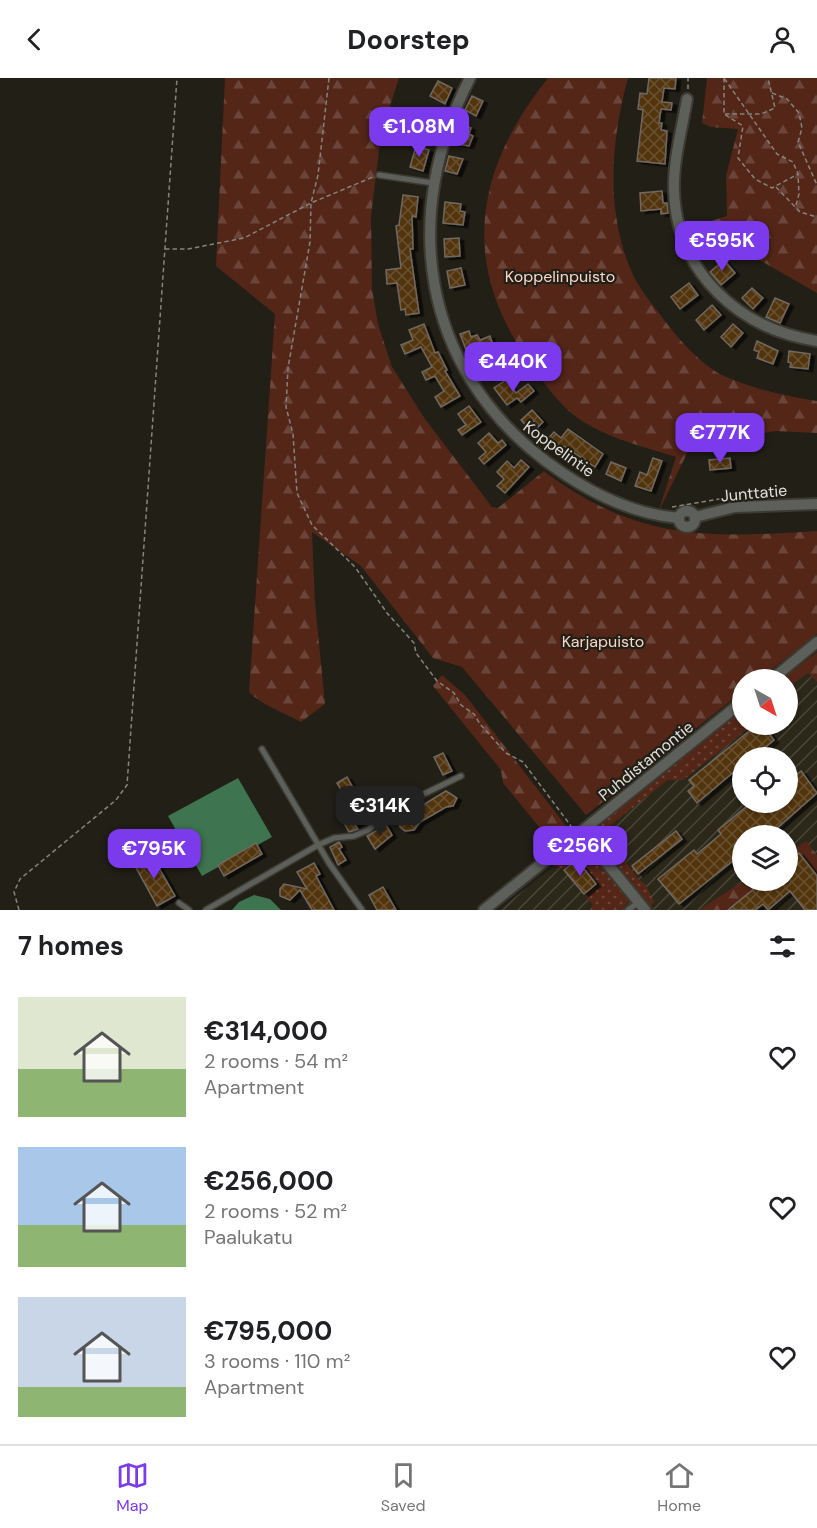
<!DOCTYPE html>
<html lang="en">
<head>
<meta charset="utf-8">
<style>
  :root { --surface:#fff; --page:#f2f2f2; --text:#202124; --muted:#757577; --line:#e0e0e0; --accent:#7c3aed }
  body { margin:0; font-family:"DM Sans",sans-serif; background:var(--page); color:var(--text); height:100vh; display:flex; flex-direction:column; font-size:22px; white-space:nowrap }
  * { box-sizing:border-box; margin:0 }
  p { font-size:20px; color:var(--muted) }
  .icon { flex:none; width:33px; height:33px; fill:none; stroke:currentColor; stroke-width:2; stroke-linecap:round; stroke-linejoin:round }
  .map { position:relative; height:832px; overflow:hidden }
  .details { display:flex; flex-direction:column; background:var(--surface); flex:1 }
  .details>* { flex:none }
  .needle { width:39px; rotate:141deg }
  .tools { position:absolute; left:732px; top:591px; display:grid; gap:12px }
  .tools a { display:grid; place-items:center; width:66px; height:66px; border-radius:50%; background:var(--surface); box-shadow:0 2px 4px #0004; font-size:30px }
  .price { position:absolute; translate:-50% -51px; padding:0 14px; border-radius:12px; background:var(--accent); color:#fff; font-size:20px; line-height:39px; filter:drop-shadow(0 2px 3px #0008) }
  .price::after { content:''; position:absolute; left:50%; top:36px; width:18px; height:14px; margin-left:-9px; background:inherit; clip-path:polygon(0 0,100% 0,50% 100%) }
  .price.active { background:#222; color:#fff }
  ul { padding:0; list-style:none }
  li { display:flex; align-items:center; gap:18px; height:150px; padding:0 18px }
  li span { display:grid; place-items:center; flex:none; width:168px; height:120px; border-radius:0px; color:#555 }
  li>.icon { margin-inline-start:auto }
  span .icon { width:72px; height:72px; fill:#fffc; stroke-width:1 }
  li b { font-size:26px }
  h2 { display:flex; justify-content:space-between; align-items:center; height:72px; padding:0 18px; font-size:26px }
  header { display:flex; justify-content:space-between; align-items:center; height:78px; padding:0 18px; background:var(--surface); font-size:27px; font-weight:700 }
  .dock { display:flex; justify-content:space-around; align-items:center; height:84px; border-top:2px solid var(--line); background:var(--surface); font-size:16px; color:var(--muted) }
  .dock a { display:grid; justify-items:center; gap:3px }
  .dock .active { color:var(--accent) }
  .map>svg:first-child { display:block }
  .industrial { fill:url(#industrial-furrows); fill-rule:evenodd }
  .grass { fill:url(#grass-dots) }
  .forest { fill:url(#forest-firs) }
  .water { fill:#3e744f }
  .building { fill:url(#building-cross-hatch); stroke:#716961; stroke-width:1.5; filter:url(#shadow) }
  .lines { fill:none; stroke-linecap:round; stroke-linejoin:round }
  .lane-casing { stroke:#3c3a31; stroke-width:8 }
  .street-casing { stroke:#3c3a31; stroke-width:14 }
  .path { stroke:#86847d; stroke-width:1.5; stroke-dasharray:4.5 3; stroke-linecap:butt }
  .lane { stroke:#5d5f5b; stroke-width:5 }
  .street { stroke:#5d5f5b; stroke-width:10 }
  .labels { text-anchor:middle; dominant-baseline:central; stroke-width:4.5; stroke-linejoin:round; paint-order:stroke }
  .park-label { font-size:16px; fill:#fad5c9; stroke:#211f16 }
  .street-label { font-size:16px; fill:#e2e0da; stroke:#211f16 }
</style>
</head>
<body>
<header><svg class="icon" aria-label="back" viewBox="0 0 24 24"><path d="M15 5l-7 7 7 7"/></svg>Doorstep<svg class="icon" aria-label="person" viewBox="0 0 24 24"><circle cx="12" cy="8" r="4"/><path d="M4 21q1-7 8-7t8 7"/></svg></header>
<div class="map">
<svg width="817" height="832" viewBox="0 0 817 832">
  <defs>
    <pattern id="industrial-furrows" width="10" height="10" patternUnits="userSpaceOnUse" patternTransform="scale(1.5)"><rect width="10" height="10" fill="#2b2719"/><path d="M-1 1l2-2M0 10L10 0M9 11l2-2" fill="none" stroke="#49463a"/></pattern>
    <pattern id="grass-dots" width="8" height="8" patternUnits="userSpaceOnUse" patternTransform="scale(1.5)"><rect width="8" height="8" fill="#532618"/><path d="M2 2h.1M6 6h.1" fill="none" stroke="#6b4539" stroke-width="1.8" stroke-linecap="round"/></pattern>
    <pattern id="forest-firs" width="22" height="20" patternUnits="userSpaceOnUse" patternTransform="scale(1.5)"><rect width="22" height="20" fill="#532618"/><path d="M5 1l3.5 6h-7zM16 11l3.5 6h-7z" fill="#6b4539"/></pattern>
    <pattern id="building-cross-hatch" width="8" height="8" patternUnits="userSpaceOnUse" patternTransform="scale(1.5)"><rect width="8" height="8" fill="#52340f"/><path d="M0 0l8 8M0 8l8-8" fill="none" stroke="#6b5131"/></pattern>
    <filter id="shadow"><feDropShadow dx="4.5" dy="2.5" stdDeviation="0" flood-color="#0009"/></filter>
  </defs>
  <rect width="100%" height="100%" fill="#211f16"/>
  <path class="industrial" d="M817,578V832H499L742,637V646H788V602ZM742,680H788V724H742ZM742,758H788V802H742Z"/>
  <g class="grass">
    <polygon points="742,630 742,646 753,647 683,702 668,702 603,753 639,802 646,807 654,824 650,829 590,754"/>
    <polygon points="574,769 586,769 590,772 630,821 622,832 590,832 593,827 585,818 599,807 578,780 563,791 558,790 555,782 566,772"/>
  </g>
  <g class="forest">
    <path d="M225,0H399L381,56L371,138L372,211L378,246L392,289L425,341L492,429L498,430L544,393C637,463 706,460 817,453V556L759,601L742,602V614L586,737L462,589L433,580L361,488L312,454L315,525L325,626L301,644C283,634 263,628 249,614L275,236L216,188Z"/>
    <path d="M548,0H628C610,65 605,140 635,201C642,214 653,227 662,239C676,259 702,288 724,298C753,311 786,318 817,323V355L776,353L691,367L658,435L676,379C645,369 610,361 582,343C560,329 543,304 528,282C459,184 476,90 548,0Z"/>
    <polygon points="707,0 817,0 817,215 763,184 726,167 702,174 692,149 727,138 726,98 738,51 711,49 702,45"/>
    <polygon points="817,574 817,604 808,595 788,609 788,602 782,601"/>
    <polygon points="442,597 465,617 566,748 553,766 503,705 501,692 433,608"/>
    <polygon points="806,763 817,777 817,796 799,773 788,783 788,775"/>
    <polygon points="745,802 763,803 727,832 699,832"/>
  </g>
  <g class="water">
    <polygon points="238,700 272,759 202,798 168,738"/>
    <polygon points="254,817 270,821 281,832 232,832 239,824"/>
  </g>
  <g class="building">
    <polygon points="649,0 676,0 675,11 664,10 662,24 672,25 671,32 661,31 659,45 662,45 661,52 667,53 665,86 637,83 643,32 638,31 640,15 647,16"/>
    <polygon points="438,3 452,10 445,26 430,18"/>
    <polygon points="472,18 483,23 476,38 465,32"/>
    <polygon points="424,35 439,41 431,60 416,54"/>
    <polygon points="460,46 471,50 469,56 473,58 469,68 452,65"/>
    <polygon points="416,68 429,72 423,93 410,89"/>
    <polygon points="449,78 463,81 457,96 445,93"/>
    <polygon points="662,113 663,125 667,125 668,135 661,136 661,131 641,133 640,115"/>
    <polygon points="403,117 418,119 416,139 412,138 413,171 410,171 419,235 406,237 405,231 401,232 397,205 387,206 386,192 401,190 396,148 399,147"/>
    <polygon points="445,124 461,126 460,133 465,134 463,147 443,145"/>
    <polygon points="459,160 460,178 445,179 444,161"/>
    <polygon points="724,182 735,195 721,207 710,194"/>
    <polygon points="461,190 465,207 450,210 447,193"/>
    <polygon points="689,205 698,217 680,231 671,219"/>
    <polygon points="752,210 763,220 753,231 742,220"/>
    <polygon points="775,220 789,226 780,245 766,239"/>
    <polygon points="712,227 721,237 704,252 696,242"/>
    <polygon points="424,246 435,275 438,274 447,292 445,293 460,318 441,329 435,319 444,313 435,298 426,302 422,294 432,289 421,269 405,276 401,267 413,262 409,252"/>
    <polygon points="733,246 743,255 731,269 721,259"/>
    <polygon points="469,253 471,259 477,257 480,262 490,258 493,267 468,277 460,256"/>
    <polygon points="757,263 778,273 773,286 757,280 759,274 754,272"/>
    <polygon points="789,273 810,276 808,291 790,289 791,285 788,284"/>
    <polygon points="489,281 494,287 499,284 504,291 488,301 479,289"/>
    <polygon points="506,302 516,315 528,306 534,313 521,324 517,320 507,327 494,310"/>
    <polygon points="469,328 481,344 462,357 458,352 466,347 458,336"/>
    <polygon points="532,332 543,344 538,349 533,344 527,349 521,342"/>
    <polygon points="568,351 603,376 595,389 564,368 558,375 545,364 554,354 561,360"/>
    <polygon points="489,355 498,365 502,362 506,367 484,386 479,380 486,374 478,365"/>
    <polygon points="653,380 662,383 651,413 635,408 640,394 647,397"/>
    <polygon points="730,380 731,390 710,392 709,382"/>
    <polygon points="521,382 529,389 505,415 497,408 504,401 497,394 507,383 514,390"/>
    <polygon points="611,384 626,390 621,403 606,396"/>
    <polygon points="758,646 762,646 774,662 752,680 742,680 742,687 697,725 688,713 694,708 689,702"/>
    <polygon points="443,675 452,693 443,697 434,679"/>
    <polygon points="801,693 817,715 768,758 742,758 742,782 739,778 679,826 658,801 694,772 697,776 721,756 718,752 752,724 788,724 788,704"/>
    <polygon points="347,699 369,738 355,747 358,751 349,754 344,745 356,737 337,705"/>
    <polygon points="446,713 457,720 453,728 446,729 420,744 414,752 405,753 400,749 399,741 403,734 415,732"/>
    <polygon points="386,747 392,757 375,771 367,758"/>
    <polygon points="676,753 682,761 638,796 632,788"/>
    <polygon points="339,764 342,769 339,771 346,782 338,787 330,769"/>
    <polygon points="256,765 262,776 224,798 218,787"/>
    <polygon points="799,775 817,798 817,832 805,832 790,813 768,832 763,826 755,832 728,832 765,802 788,802 788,785"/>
    <polygon points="151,776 175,818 157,828 134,786"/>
    <polygon points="577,782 596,806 584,816 564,792"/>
    <polygon points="314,785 320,796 316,798 334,832 312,832 300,812 290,822 280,818 280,811 284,806 307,811 297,794"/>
    <polygon points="383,809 396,832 377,832 369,817"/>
  </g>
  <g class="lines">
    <g class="lane-casing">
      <g id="lane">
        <polyline points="379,97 433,105"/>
        <polyline points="262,671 329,785 362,832"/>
        <polyline points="179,825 189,832"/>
        <polyline points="206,832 318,767 334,760 354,758 368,752 395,730 461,698"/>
        <polyline points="628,832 639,824"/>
      </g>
    </g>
    <g class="street-casing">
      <g id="street">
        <path d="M470,0C400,136 420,289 547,384C586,413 630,436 679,440"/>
        <path d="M687,21C682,51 673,83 674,113C677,195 739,251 817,263"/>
        <circle cx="687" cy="441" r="8"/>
        <polyline points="695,439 735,429 817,426"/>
        <polyline points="771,602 817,564"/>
        <polyline points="578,757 597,773 645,832"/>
        <polyline points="484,832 742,624"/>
      </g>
    </g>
    <g class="path">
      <polyline points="329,0 318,97 311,125 310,164 288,290 286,329 293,356 297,415 312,447 355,489 387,535 414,565 416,575 437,603 454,615 461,627 474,636 480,646 506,675 523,684 571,748"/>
      <polyline points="724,0 724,36 743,48 738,80 755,101 772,110 798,96 793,84 777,76 724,0"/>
      <polyline points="688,11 688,0"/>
      <polyline points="772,15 787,21 799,35 802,50 798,64 817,107"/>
      <polyline points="725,36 761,36 775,30 768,0"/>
      <polyline points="776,109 800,134 817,139"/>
      <polyline points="796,127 799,116 798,96"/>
      <polyline points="165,171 188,171 244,160 311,125 373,99"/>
      <polyline points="672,429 732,419"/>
      <polyline points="19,832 14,814 20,801 116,722 127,707 177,0"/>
    </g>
    <use href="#lane" class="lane"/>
    <use href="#street" class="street"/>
  </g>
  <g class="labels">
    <g class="park-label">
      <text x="560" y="198">Koppelinpuisto</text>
      <text x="603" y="563">Karjapuisto</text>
    </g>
    <g class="street-label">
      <text transform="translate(559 371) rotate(36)">Koppelintie</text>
      <text transform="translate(754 415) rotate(-5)">Junttatie</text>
      <text transform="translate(646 683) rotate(-39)">Puhdistamontie</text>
    </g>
  </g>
</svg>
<div class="tools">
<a><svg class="needle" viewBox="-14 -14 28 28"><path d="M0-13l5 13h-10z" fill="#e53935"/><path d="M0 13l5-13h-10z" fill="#757577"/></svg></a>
<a><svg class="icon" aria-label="locate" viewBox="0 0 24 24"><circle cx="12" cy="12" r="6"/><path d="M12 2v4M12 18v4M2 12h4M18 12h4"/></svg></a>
<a><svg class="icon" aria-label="layers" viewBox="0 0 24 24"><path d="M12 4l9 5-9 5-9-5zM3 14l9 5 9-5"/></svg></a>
</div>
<b class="price" style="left:419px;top:80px">€1.08M</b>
<b class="price" style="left:722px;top:194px">€595K</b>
<b class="price" style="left:513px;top:315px">€440K</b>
<b class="price" style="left:720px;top:386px">€777K</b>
<b class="price active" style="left:380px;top:759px">€314K</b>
<b class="price" style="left:580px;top:799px">€256K</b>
<b class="price" style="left:154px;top:802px">€795K</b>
</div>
<section class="details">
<h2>7 homes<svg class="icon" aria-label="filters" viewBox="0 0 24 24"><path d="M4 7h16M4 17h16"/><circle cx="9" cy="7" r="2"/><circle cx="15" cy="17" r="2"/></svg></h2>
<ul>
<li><span style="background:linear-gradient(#dfe7d0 60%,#8fb573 0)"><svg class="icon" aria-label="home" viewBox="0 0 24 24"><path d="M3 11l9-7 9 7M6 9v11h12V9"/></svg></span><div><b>€314,000</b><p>2 rooms · 54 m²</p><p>Apartment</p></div><svg class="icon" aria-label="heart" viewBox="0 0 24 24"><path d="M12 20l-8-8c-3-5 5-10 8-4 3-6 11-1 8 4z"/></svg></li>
<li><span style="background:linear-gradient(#a9c7e8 65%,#8fb573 0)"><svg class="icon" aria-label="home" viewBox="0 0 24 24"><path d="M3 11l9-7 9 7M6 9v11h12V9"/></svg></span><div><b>€256,000</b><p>2 rooms · 52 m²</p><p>Paalukatu</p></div><svg class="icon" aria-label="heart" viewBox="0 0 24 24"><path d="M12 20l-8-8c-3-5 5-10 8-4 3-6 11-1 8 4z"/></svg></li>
<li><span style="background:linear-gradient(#c9d6e8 75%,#8fb573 0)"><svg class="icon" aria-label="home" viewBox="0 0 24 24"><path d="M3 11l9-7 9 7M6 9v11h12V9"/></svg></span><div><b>€795,000</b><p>3 rooms · 110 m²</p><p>Apartment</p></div><svg class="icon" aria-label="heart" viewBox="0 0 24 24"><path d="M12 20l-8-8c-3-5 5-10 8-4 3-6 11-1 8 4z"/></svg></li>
</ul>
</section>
<nav class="dock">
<a class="active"><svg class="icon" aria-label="map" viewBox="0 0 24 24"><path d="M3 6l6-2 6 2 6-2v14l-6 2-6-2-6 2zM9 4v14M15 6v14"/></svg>Map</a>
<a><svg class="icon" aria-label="saved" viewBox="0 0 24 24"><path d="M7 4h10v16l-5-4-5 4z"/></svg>Saved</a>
<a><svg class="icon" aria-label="home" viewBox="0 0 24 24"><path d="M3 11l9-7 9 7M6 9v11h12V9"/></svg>Home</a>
</nav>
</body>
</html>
